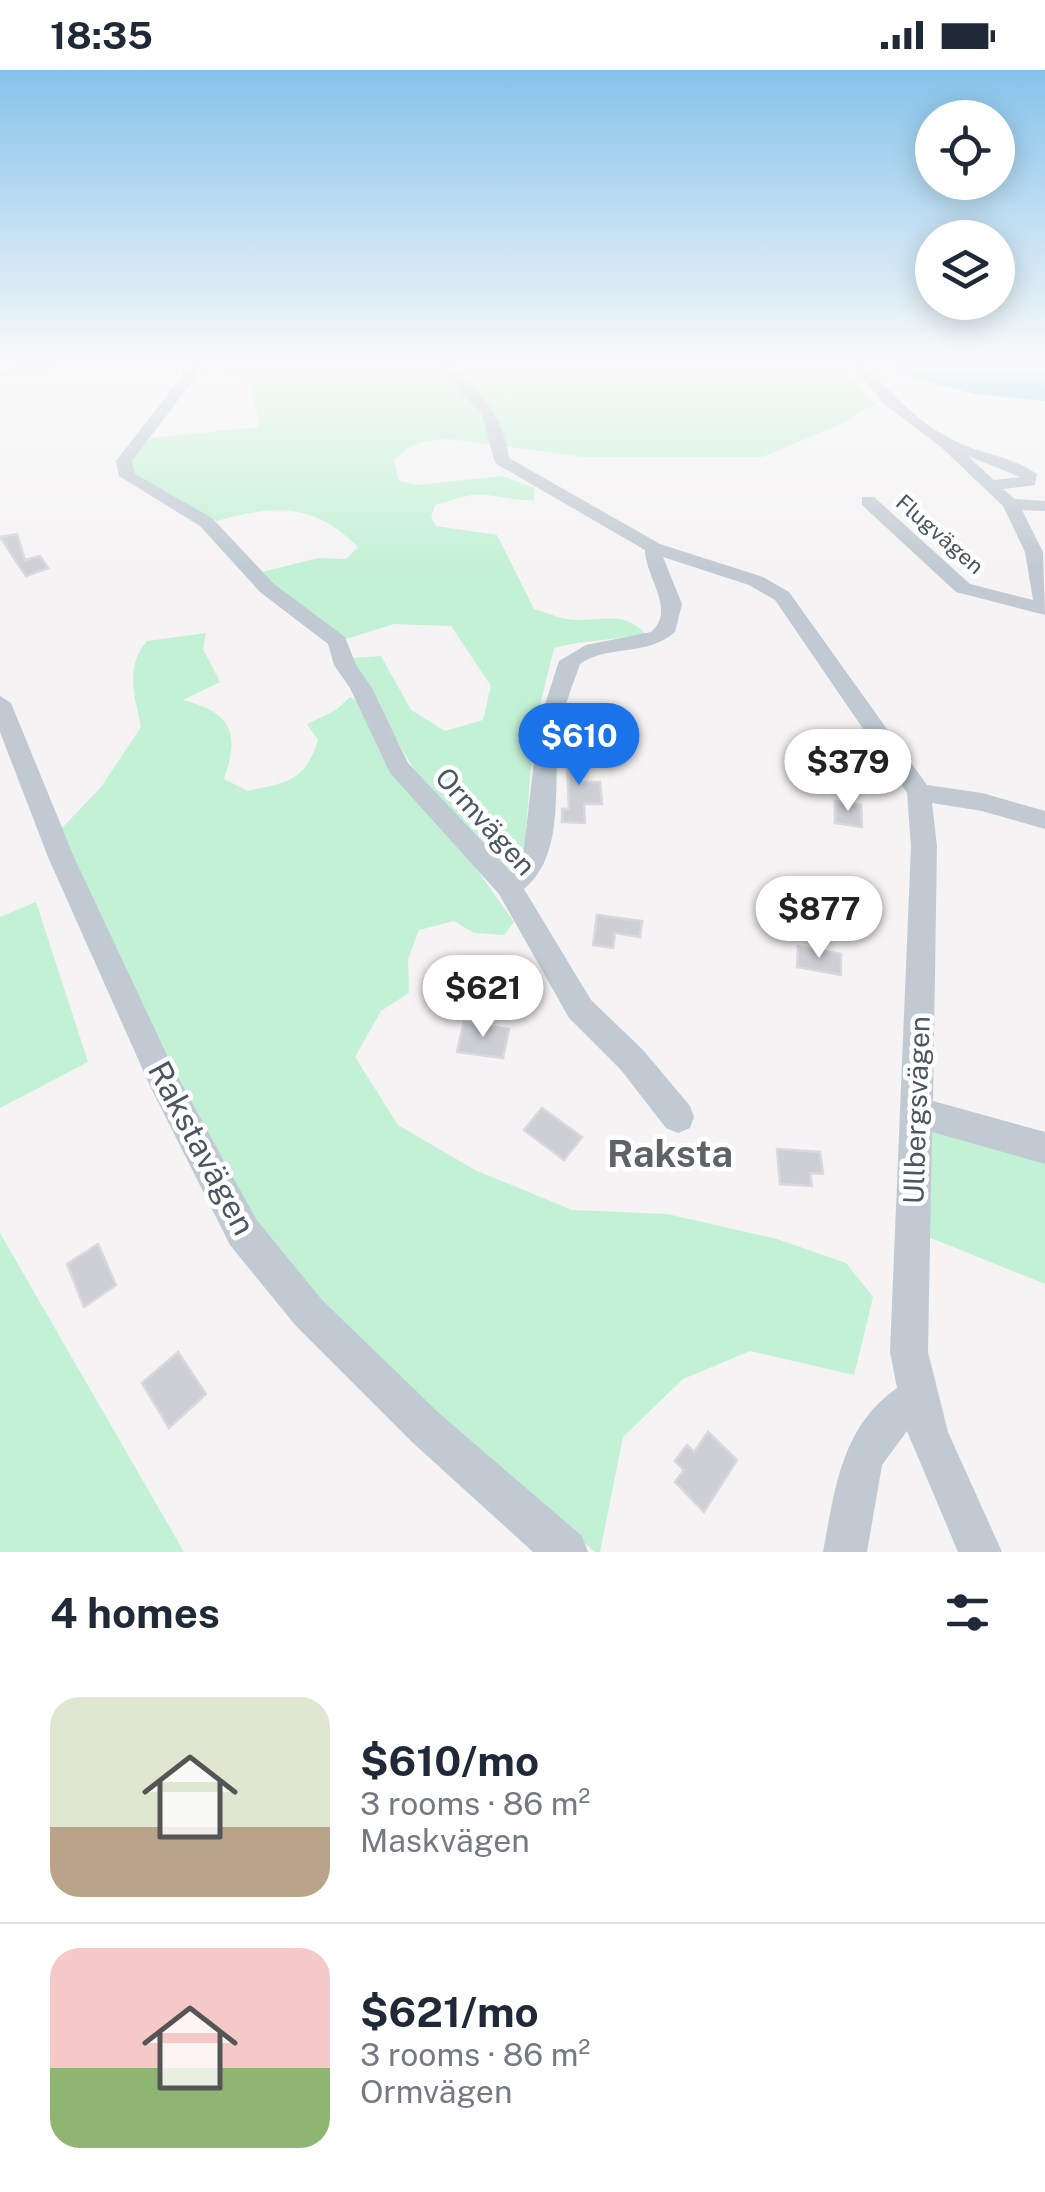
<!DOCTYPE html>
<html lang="en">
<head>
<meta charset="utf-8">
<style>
  :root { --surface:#fff; --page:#f6f6f7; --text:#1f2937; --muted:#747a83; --line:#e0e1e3; --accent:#1a73e8 }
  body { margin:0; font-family:"Public Sans",sans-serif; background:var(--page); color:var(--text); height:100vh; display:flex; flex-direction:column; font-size:38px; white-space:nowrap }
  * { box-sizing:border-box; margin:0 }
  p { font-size:32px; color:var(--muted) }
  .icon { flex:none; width:55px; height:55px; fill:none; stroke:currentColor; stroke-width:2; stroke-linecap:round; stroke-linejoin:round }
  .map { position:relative; height:1482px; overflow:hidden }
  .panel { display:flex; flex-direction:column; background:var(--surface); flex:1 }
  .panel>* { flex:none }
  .buttons { position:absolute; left:915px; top:30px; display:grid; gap:20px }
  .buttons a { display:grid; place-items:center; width:100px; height:100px; border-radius:50%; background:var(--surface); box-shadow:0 5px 25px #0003; font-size:50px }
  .price { position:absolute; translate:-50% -85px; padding:0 22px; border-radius:35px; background:#fff; color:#222; font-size:32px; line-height:65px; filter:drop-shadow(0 2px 5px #0008) }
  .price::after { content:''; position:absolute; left:50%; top:60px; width:30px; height:22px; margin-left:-15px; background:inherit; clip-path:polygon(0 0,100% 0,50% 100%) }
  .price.selected { background:var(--accent); color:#fff }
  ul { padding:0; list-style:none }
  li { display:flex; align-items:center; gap:30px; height:250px; padding:0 50px }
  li+li { border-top:2px solid var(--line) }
  li span { display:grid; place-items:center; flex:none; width:280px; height:200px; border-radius:30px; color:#555 }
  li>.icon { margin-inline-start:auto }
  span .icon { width:120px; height:120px; fill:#fffc; stroke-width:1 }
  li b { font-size:42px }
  h2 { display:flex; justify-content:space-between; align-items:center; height:120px; padding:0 50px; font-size:42px }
  .status { display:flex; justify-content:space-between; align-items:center; height:70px; padding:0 50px; background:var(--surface); direction:ltr }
  .status svg { height:28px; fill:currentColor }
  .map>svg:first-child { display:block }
  .green { fill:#c3f1d5 }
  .water { fill:#90daee }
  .building { fill:#cdcfd5; stroke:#d7d9de; stroke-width:2.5 }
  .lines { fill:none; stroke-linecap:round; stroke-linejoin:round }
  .minor { fill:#c1cad2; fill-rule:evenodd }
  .labels { text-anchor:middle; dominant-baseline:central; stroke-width:9; stroke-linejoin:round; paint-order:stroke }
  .far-street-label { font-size:22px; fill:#4a5661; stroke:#fff }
  .street-label { font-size:28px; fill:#4a5661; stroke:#fff }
  .near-street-label { font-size:32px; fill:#4a5661; stroke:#fff }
  .near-quarter-label { font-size:38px; font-weight:bold; fill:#5f6368; stroke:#fff }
</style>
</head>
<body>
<div class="status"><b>18:35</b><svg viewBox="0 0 49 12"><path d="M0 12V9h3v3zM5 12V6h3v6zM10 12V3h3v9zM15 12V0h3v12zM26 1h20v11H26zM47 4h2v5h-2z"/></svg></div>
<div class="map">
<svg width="1045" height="1482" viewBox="0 0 1045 1482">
  <rect width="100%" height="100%" fill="#f5f3f3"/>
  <g class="green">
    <path d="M227,292H843L845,301L876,335L859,341L851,350L762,387H584L449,369C425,370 409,373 394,391L399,411L416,415L503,406L534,418V430C512,431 503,426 484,425C468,423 450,431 435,435L431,447L436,456L497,465L534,539C545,542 556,547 566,549C594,554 624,538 645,564C614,570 584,570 554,578L534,660L523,797L506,806L429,726L350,588L381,586L411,640L445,661L483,650L491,616L451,556L394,554L346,569L274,519L262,502L318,488L346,489L358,477C313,432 274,435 217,451L130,406L127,392L150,368L259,357C258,339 250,327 251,310L225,304Z"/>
    <path d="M206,563L203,579L220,612L183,630C232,643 240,662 224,709L248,721C287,712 305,712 318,670L307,654L336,640L350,627L358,632L514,852L504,865L474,863L454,851L419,860L408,889L409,923L381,941L355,987L398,1055L475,1100L572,1140L667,1144L777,1169L846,1193L873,1227L854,1305L750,1281L683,1309L623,1367L600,1482H595L346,1265L277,1185L238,1122L163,980L61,759L101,717L141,657C135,626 124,598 147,571Z"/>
    <polygon points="36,832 88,992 0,1038 0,847"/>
    <polygon points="923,1056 1045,1093 1045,1214 911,1160"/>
    <polygon points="0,1163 184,1482 0,1482"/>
  </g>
  <polygon class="water" points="892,292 1045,292 1045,331 974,324 900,304"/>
  <g class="building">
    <polygon points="17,464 25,490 40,486 48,498 26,506 0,467"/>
    <polygon points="566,674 582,675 581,712 600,712 602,734 584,734 585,753 562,752 562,739 569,739"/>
    <polygon points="835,731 861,735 862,757 835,753"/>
    <polygon points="597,845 642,851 640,867 615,863 613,878 593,875"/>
    <polygon points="798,876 841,884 841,905 797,897"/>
    <polygon points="464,952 509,959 503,988 457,982"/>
    <polygon points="542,1038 582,1067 564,1090 524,1060"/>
    <polygon points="777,1079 820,1082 823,1104 810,1103 812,1116 780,1114"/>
    <polygon points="98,1174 116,1215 84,1237 67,1194"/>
    <polygon points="178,1282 206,1324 169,1358 142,1313"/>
    <polygon points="708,1362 737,1390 704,1442 675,1412 684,1400 675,1391 687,1375 694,1382"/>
  </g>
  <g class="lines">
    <g class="minor">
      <polygon points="52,292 89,292 0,307 0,299"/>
      <path d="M193,292H207L132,391L135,404L212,448L274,514L345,567L356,595L372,618L408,693L510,801L519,794L524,778L538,656L559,591L586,575L651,562C677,540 645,507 645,480L495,393L482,344L431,292H446C479,320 503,343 509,388L660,474L763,507L789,522L927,715L982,723L1045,741V759L982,741L932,733L937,776L933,1031L1045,1062V1094L932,1062L928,1282L948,1362L1002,1482H958L907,1361L882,1395L867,1482H823C835,1419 841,1357 897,1318L890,1282L911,776L907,723L775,530L749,515L663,487L682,534L675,562C647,587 609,574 580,594C573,614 565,634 561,655C550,707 569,782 524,819L591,930L643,980L690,1036L694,1047L690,1058L678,1063L666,1058L621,1000L569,948L499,824L390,703L350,618L334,595L328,574L260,522L200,456L119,406L116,391Z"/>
      <path d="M850,292H864C889,321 916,351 951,369C978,384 1010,385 1037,404L1035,415L1003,419L1015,429L1045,431V441L1022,440L1043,482L1045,545L956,522L862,435V427H874L970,514L1033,530L1025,482L1003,436L941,377L884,334ZM968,386L1020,407L994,410Z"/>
      <polygon points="0,626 11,633 74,787 173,998 256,1149 322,1230 440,1344 582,1466 588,1482 533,1482 412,1372 296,1256 230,1175 151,1018 48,787 0,662"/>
    </g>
  </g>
  <linearGradient id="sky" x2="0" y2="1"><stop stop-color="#85c3ea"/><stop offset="0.59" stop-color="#fafafa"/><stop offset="1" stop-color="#fafafa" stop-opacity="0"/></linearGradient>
  <rect width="1045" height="499" fill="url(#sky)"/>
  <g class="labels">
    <g class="far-street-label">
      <text transform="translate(940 464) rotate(41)">Flugvägen</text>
    </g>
    <g class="street-label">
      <text transform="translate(486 751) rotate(48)">Ormvägen</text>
      <text transform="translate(916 1040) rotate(-88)">Ullbergsvägen</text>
    </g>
    <g class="near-street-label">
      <text transform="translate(202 1078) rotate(62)">Rakstavägen</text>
    </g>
    <g class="near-quarter-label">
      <text x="670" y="1083">Raksta</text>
    </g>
  </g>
</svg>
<div class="buttons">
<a><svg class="icon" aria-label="locate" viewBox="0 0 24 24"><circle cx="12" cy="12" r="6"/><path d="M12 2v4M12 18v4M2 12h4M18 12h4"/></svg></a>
<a><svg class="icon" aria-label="layers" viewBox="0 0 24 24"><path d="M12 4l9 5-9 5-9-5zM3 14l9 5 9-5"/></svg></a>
</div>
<b class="price selected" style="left:579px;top:718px">$610</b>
<b class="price" style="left:848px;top:744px">$379</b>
<b class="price" style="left:819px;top:891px">$877</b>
<b class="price" style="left:483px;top:970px">$621</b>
</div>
<section class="panel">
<h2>4 homes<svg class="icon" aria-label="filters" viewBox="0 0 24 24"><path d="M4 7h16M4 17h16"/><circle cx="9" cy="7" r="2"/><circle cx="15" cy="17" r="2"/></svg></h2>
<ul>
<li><span style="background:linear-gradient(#dfe7d0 65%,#b9a48a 0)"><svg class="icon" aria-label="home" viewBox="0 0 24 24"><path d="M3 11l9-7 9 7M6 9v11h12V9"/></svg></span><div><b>$610/mo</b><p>3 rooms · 86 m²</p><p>Maskvägen</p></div></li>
<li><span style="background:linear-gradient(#f6c9c9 60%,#8fb573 0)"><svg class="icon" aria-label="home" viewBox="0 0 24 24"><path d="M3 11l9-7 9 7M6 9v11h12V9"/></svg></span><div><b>$621/mo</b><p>3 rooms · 86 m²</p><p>Ormvägen</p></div></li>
</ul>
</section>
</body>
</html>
